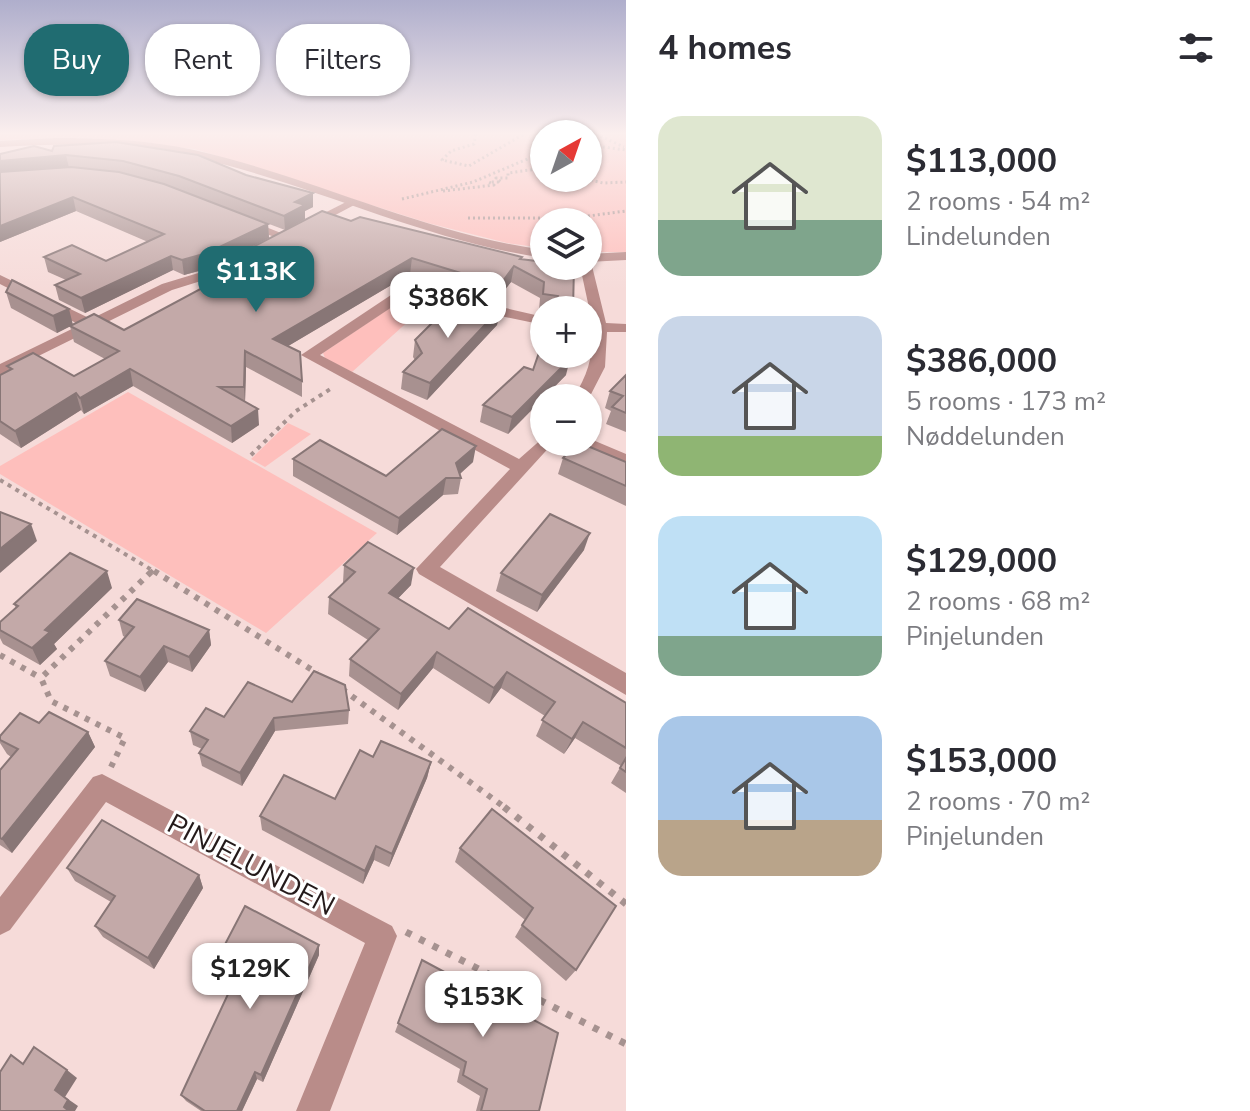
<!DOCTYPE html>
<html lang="en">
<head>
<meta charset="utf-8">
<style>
  :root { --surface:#fff; --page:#f2f2f3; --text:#2b2b33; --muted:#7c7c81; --accent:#206c71 }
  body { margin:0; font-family:"Nunito Sans",sans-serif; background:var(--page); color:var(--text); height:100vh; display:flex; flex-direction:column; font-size:30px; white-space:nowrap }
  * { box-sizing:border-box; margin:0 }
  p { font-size:26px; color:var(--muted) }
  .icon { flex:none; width:44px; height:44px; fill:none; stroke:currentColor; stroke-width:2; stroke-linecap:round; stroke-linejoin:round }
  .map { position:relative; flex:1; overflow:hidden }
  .sheet { display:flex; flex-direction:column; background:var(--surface); width:624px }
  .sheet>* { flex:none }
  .guide { position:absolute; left:24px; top:24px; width:482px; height:72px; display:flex; gap:16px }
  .needle { width:52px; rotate:40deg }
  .controls { position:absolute; left:530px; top:120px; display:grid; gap:16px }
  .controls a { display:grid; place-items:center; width:72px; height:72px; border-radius:50%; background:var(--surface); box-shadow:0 2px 6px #0004; font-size:40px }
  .price { position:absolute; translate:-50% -68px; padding:0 18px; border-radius:16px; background:#fff; color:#222; font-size:26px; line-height:52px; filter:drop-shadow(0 2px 4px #0008) }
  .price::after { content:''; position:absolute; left:50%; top:48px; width:24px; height:18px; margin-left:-12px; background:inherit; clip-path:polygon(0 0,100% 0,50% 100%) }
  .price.on { background:var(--accent); color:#fff }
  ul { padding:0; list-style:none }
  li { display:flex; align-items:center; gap:24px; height:200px; padding:0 32px }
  li span { display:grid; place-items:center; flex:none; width:224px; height:160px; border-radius:24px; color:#555 }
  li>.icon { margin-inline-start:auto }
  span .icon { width:96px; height:96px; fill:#fffc; stroke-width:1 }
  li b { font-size:34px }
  h2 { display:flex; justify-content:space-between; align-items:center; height:96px; padding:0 32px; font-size:34px }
  .tag { padding:0 28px; border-radius:32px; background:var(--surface); box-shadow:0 2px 6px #0004; font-size:28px; line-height:72px }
  .tag.on { background:var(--accent); color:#fff }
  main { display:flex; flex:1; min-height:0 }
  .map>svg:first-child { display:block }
  .green { fill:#febfbc }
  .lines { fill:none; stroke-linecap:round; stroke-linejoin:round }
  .path-far3 { stroke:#a69290; stroke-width:3; stroke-dasharray:2 3; stroke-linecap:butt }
  .path-far2 { stroke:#a69290; stroke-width:4; stroke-dasharray:4 5; stroke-linecap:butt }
  .path-far1 { stroke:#a69290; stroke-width:6; stroke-dasharray:5 7; stroke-linecap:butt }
  .path { stroke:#a69290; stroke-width:7; stroke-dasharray:6 9; stroke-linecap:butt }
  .minor { fill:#b98c89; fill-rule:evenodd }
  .tertiary { fill:#b98c89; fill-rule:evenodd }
  .wall { fill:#a89190 }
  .shaded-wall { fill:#887676 }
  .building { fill:#c3a9a8; stroke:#887676; stroke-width:2 }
  .labels { text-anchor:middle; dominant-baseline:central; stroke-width:6; stroke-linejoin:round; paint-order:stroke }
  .near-street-label { font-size:28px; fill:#241a1a; stroke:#fff }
</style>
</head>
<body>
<main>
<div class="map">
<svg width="626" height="1111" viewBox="0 0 626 1111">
  <rect width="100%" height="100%" fill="#f6dbd9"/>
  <g class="green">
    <polygon points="0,134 544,134 544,178 588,178 588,134 626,134 626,252 588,252 588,222 544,222 544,248 507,243 428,223 195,149 81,137 0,140"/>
    <polygon points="419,295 433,299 352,372 325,358 323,353 406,297"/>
    <polygon points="128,392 377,533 266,633 0,474 0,466"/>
    <polygon points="288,423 311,434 265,467 251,459"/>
  </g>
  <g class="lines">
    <g class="path-far3">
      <polyline points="476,134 474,144 451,151 442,160 469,166 524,134"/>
      <polyline points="596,134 624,147"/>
      <polyline points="588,145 626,150"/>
      <polyline points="581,178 603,183 626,182"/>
      <polyline points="443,191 494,185 489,182 501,182 496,178 508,178 508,173 544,168"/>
      <polyline points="402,199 473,182 544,152"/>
      <polyline points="468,218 573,218 626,211"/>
    </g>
    <g class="path-far2">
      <polyline points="251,455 296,411 332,388"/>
      <polyline points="0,480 157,573"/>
      <polyline points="150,573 153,570"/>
    </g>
    <g class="path-far1">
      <polyline points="154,571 317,673"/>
      <polyline points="0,655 41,678"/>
      <polyline points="342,689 507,809"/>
      <polyline points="111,767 125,738 51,701 41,678 152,571"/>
    </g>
    <g class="path">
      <polyline points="504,807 626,904"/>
      <polyline points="406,932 626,1044"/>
    </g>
    <g class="minor">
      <polygon points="348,201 358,203 309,229 299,226"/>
      <polygon points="240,220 248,220 291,237 285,241 240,224"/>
      <path d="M588,263L592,266L606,323L626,324V332H607L605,367L588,400L573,398C587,377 593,357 593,331H588L591,317L580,266H588Z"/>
      <polygon points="228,264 234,268 233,271 172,290 0,375 0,364 80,325 0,284 0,275 91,319 162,284"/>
      <polygon points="406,285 544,317 544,325 471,310 413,293 320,355 519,459 544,437 544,442 554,442 440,567 626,673 626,695 419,574 416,569 510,469 301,355"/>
      <polygon points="588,438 626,454 626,467 573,442 588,442"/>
      <polygon points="102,774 392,926 397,936 330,1111 296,1111 365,943 106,802 10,930 0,935 0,897 93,777"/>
    </g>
    <g class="tertiary">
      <path d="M55,138C101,138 148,140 194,150C313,177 422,233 544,250V258C422,240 313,184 194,157C130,142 65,143 0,147V141Z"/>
      <polygon points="626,252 626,260 588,262 588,254"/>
    </g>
  </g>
  <g class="wall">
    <polygon points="116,142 313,207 305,211 305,219 285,230 172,187 268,224 269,238 213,266 351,221 522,257 522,259 573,310 539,310 540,298 511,282 497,300 410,274 288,346 302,381 302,397 246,367 245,401 259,425 232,443 133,386 84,414 81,410 21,448 0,434 0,375 9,370 7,366 74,376 105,359 74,342 70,326 57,333 11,308 6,292 73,324 124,330 207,285 205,284 203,270 184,275 173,270 85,313 59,300 55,285 66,280 48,272 44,257 106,261 148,242 76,211 0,242 0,154 52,151"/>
    <polygon points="500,309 497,325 427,400 401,389 403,372 415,360 413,357 415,340 455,318"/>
    <polygon points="533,370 566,375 508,434 480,422 483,405"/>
    <polygon points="626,375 626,432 606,424 611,411 605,408 610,391"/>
    <polygon points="563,458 626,462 626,506 558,474"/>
    <polygon points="293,459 386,476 473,462 460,474 461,478 458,494 443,495 397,535 293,476"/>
    <polygon points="584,550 537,612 496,591 501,573"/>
    <polygon points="344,565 411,585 398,598 449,629 626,703 626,793 611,783 621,766 575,738 564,754 536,736 545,716 501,688 489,704 433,668 398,710 349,676 350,659 368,640 328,614 329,597 344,583 343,582"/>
    <polygon points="112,588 54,644 57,649 40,665 3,644 0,638 0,622 16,608 14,604"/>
    <polygon points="119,620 209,630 211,645 192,672 168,662 145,692 110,676 105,661 125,637 123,636"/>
    <polygon points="292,702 349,710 348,724 275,731 242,786 202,766 199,753 202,749 193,745 190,731 224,717"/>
    <polygon points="39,723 88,732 95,747 12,853 0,845 0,770 11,757 7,754 0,743 0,736"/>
    <polygon points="373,757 431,762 427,778 389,867 374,860 363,884 262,830 260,816 335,799"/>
    <polygon points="492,809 576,970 566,981 515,937 525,920 455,862 460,848"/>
    <polygon points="67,868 199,875 203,888 154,969 103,937 95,926 111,902 75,881"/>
    <polygon points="222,950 319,955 263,1082 257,1079 242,1111 201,1111 186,1101 181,1095 240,969 225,960"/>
    <polygon points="422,960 539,1111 476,1111 480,1096 457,1082 460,1069 395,1032"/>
  </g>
  <g class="shaded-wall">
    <polygon points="66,155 69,168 0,175 0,161"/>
    <polygon points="313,193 313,207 305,211 305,219 285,230 284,216 295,202"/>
    <polygon points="73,197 76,211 0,242 0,226"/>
    <polygon points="268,224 269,238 209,268 184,275 182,260"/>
    <polygon points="171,256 173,270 85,313 81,298"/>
    <polygon points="412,258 410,274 273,355 273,339"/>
    <polygon points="514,266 511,282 497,300 500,285"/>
    <polygon points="69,309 73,325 57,333 53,316"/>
    <polygon points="500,309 497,325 427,400 430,383"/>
    <polygon points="245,351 246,367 245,403 244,387"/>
    <polygon points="570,359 566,375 508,434 512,417"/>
    <polygon points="130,369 133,386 84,414 80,398"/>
    <polygon points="76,393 81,410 21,448 15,431"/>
    <polygon points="258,409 259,425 232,443 231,426"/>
    <polygon points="476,446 473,462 455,478 456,463"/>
    <polygon points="446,478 443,495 397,535 399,518"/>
    <polygon points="31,524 37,541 0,573 0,549"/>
    <polygon points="590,533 584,550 537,612 542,595"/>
    <polygon points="414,568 411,585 387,610 389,593"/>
    <polygon points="107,571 112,588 54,644 57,649 40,665 32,648 45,630"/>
    <polygon points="209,630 211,645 192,672 189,657"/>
    <polygon points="164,646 168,662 145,692 140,677"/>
    <polygon points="437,652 433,668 398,710 401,694"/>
    <polygon points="507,672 501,688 489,704 494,688"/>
    <polygon points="274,718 275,731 242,786 240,773"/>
    <polygon points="583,722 575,738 564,754 572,739"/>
    <polygon points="88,732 95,747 12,853 2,839"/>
    <polygon points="431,762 427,778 389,867 392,854"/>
    <polygon points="376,846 374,860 363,884 365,871"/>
    <polygon points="199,875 203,888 154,969 148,958"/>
    <polygon points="319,945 319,955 263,1082 261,1075"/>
    <polygon points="67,1070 77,1078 65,1097 78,1106 75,1111 69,1111 64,1107 55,1090"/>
    <polygon points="255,1072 257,1079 242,1111 237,1111"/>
  </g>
  <g class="building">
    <polygon points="116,142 198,155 246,175 313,193 295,202 305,205 284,216 179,176 123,161 66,155 0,161 0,154 34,146 52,151 54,146"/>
    <polygon points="71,167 119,172 164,184 268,224 207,253 182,260 171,256 81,298 55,285 80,274 44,257 72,245 106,261 164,234 73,197 0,226 0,172"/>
    <polygon points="322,211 351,221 360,217 522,257 520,259 544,262 544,266 574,266 573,310 553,310 558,296 543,294 544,282 514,266 500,285 412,258 273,339 300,352 302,381 245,351 244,387 219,387 258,409 231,426 130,369 80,398 76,393 15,431 0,421 0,375 12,369 7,366 33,353 74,376 119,351 70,326 94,314 124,330 223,277 203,269 220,264"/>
    <polygon points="12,280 69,309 53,316 6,292"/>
    <polygon points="473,300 500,309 430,383 403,372 422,353 415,340 441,314 455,318"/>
    <polygon points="544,338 544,354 572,354 570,359 512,417 483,405 524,367 533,370"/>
    <polygon points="626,375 626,413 612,407 623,396 610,391"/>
    <polygon points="442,429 476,446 456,463 461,478 446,478 399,518 293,459 320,440 386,476"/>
    <polygon points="578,442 626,462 626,486 563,458"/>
    <polygon points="0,512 31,524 0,549"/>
    <polygon points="550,514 590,533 542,595 501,573"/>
    <polygon points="368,542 414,568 389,593 449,629 468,608 626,703 626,748 583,722 572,739 542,720 555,702 507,672 494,688 437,652 401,694 350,659 379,629 329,597 355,572 344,565"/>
    <polygon points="70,553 107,571 45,630 50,632 32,648 0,630 0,622 18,606 14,604"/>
    <polygon points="137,599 209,630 189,657 164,646 140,677 105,661 134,627 119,620"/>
    <polygon points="314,671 345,685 349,710 274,718 240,773 199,753 208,740 190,731 206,708 224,717 248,682 292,702"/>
    <polygon points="49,712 88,732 2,839 0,838 0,770 18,749 0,740 0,736 20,713 39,723"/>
    <polygon points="381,741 431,762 392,854 376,846 365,871 260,816 284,775 335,799 360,750 373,757"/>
    <polygon points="626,758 626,772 620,768"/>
    <polygon points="492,809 616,906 576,970 522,925 533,908 460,848"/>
    <polygon points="102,820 199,875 148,958 95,926 115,896 67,868"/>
    <polygon points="245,906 319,945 261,1075 255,1072 237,1111 205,1111 181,1095 243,962 222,950"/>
    <polygon points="422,960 558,1033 539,1111 481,1111 487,1089 463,1075 466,1062 398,1023"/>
    <polygon points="34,1047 67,1070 55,1090 68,1100 64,1107 69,1111 0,1111 0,1072 11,1055 23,1064"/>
  </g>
  <linearGradient id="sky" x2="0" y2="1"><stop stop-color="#afaecc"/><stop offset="0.46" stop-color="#fbefee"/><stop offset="1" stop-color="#fbefee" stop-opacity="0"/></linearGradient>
  <rect width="626" height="290" fill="url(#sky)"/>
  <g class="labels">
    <g class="near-street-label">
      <text transform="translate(251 865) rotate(28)">PINJELUNDEN</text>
    </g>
  </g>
</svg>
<div class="controls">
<a><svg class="needle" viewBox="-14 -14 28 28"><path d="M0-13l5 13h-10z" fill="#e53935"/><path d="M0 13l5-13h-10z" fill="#7c7c81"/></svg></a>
<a><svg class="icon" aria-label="layers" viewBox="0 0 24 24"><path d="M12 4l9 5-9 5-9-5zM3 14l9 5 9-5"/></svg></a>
<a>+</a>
<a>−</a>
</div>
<b class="price on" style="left:256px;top:314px">$113K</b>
<b class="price" style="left:448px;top:340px">$386K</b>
<b class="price" style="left:250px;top:1011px">$129K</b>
<b class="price" style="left:483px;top:1039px">$153K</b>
<div class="guide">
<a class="tag on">Buy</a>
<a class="tag">Rent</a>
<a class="tag">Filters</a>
</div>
</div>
<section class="sheet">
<h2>4 homes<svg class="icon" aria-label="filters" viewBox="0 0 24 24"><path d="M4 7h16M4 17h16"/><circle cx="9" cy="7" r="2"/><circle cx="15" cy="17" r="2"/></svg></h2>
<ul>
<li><span style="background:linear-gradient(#dfe7d0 65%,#7fa58c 0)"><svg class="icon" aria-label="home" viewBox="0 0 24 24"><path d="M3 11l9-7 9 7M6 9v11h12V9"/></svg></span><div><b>$113,000</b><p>2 rooms · 54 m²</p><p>Lindelunden</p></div></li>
<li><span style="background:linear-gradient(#c9d6e8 75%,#8fb573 0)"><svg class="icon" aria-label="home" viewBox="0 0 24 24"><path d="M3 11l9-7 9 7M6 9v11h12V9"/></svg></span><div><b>$386,000</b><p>5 rooms · 173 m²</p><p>Nøddelunden</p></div></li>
<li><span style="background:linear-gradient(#bfe0f5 75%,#7fa58c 0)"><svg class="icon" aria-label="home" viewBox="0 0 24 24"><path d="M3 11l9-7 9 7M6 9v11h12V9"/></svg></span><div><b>$129,000</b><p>2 rooms · 68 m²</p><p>Pinjelunden</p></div></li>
<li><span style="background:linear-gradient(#a9c7e8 65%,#b9a48a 0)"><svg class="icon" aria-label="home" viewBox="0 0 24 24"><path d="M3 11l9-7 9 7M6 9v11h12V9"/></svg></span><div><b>$153,000</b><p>2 rooms · 70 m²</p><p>Pinjelunden</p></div></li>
</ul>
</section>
</main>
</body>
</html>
